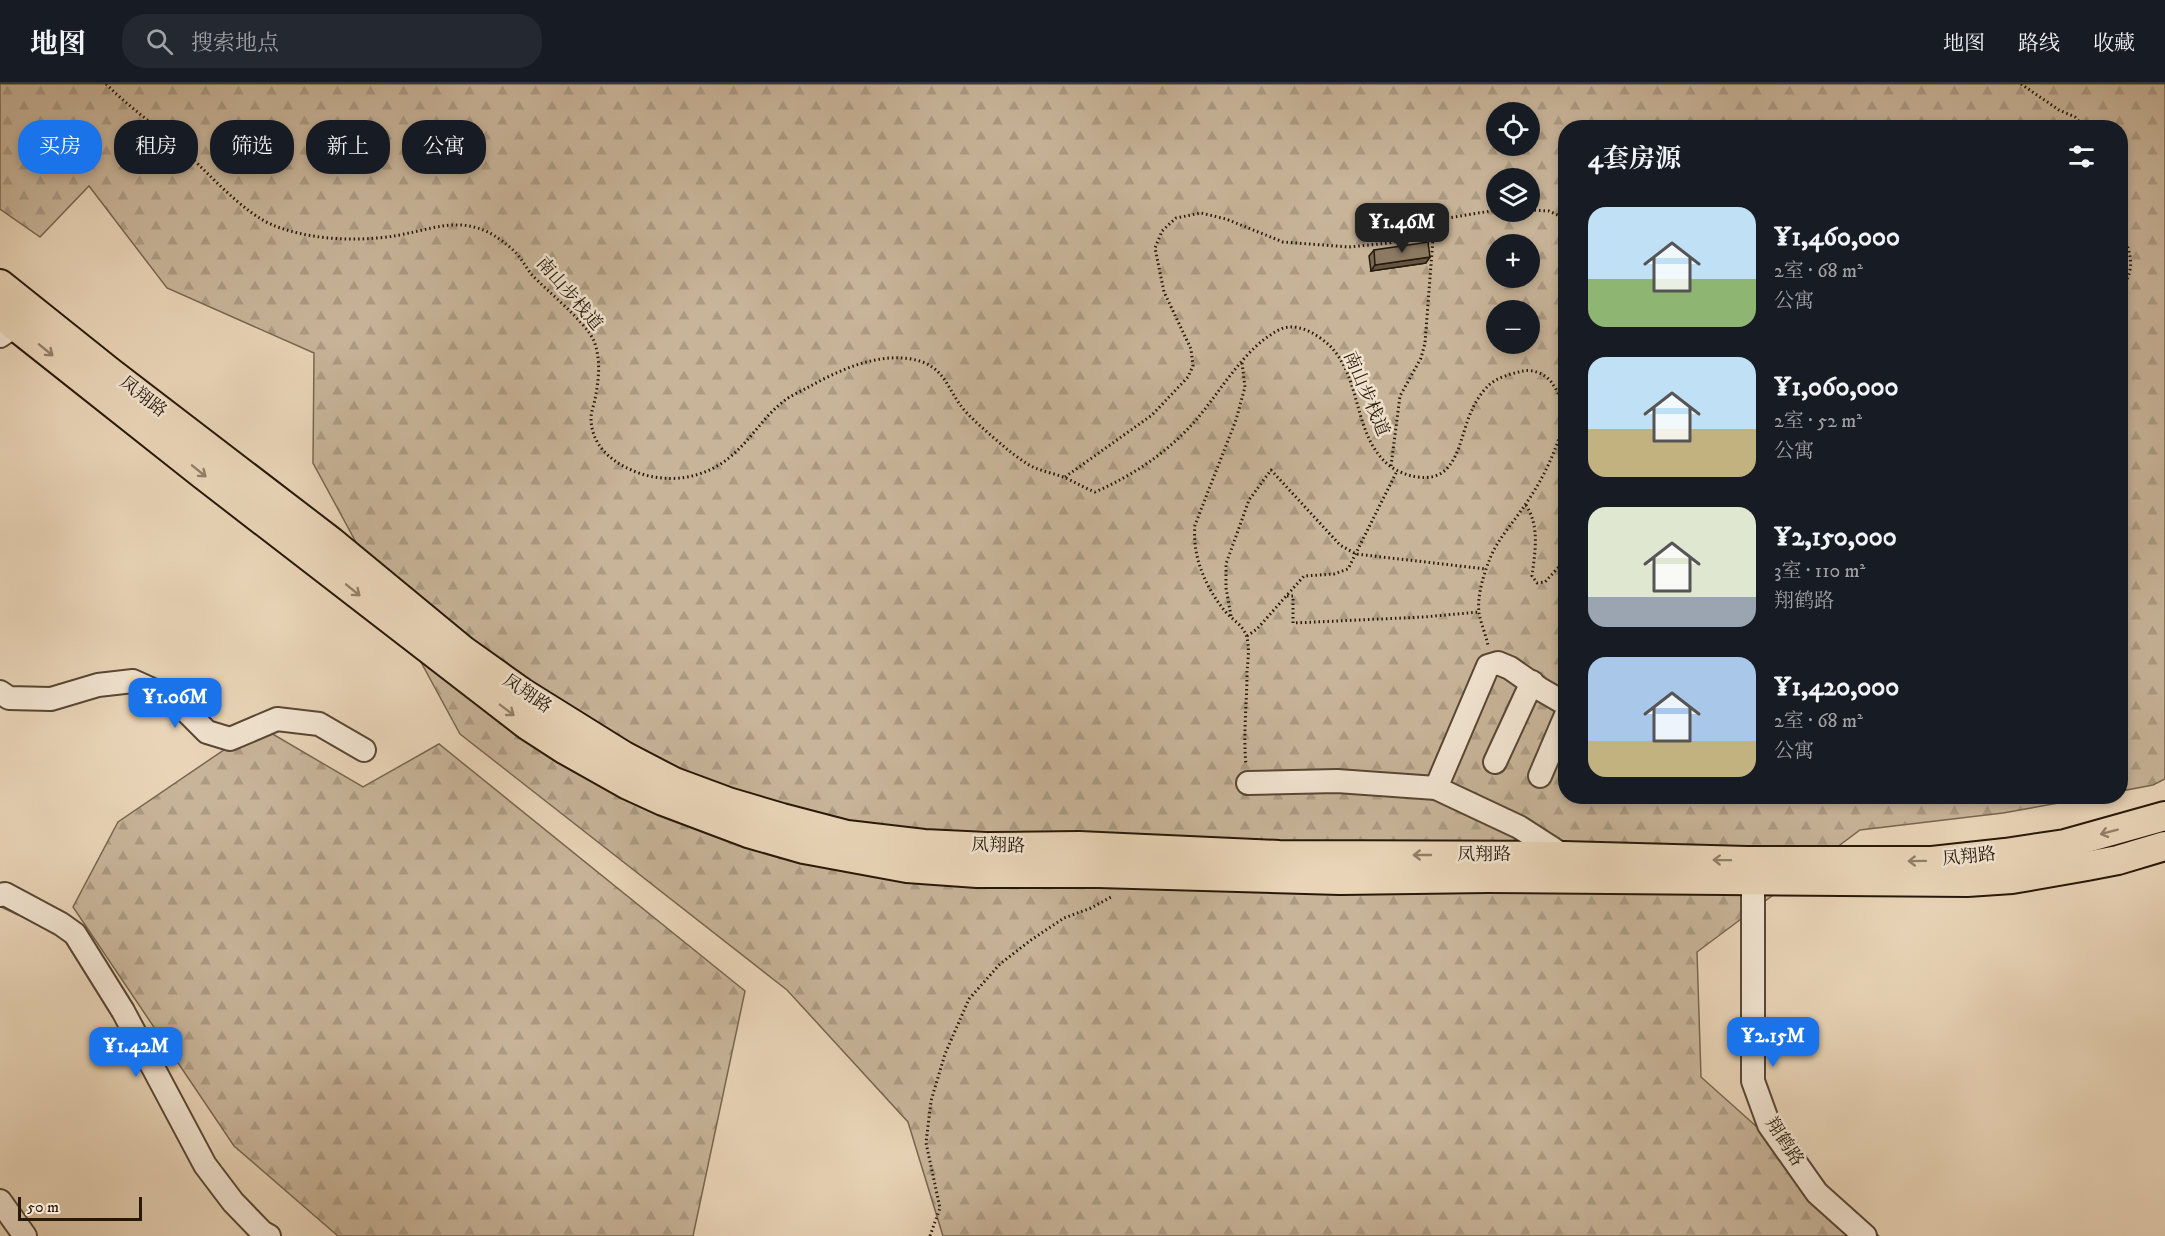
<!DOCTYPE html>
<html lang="zh">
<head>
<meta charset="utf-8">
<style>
  :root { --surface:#171b24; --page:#242831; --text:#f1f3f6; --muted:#9ea1a6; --line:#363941; --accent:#1a73e8 }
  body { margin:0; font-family:"IM FELL DW Pica","Noto Serif SC",serif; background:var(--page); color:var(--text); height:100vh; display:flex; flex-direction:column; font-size:22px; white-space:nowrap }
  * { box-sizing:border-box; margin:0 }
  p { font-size:20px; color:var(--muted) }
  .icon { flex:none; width:33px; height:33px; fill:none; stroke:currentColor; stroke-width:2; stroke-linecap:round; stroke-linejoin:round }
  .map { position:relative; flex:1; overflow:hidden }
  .panel { position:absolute; left:1558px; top:36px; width:570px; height:684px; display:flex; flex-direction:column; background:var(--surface); border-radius:24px; box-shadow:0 3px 9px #0003 }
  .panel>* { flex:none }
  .banner { position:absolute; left:18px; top:36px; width:570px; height:54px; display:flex; gap:12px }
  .tools { position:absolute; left:1486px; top:18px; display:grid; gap:12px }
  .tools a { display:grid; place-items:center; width:54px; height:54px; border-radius:50%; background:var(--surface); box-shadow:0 3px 9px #0003; font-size:30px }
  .scale { position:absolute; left:18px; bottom:15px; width:124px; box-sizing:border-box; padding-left:6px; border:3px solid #271808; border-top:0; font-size:16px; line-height:21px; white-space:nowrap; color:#271808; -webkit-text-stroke:4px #f1e3d0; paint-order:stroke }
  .price { position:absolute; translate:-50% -51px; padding:0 14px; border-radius:12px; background:var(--accent); color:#fff; font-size:20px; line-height:39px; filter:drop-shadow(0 2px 3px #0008) }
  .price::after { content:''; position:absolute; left:50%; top:36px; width:18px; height:14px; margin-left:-9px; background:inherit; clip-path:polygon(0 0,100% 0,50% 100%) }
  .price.selected { background:#222; color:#fff }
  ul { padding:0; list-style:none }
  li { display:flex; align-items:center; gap:18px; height:150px; padding:0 30px }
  li span { display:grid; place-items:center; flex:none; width:168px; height:120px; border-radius:18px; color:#555 }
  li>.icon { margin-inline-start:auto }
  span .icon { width:72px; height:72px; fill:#fffc; stroke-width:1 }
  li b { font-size:26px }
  h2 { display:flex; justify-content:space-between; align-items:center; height:72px; padding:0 30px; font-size:26px }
  .chip { padding:0 21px; border-radius:24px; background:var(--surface); box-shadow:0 3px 9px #0003; font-size:21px; line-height:54px }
  .chip.selected { background:var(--accent); color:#fff }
  header { display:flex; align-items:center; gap:36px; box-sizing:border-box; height:84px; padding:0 30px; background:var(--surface); border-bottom:2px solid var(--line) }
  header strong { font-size:28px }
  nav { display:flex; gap:33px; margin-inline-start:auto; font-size:21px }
  .search { width:420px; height:54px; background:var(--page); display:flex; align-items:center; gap:15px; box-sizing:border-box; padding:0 21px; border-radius:24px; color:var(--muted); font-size:22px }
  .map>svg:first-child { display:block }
  .forest { fill:url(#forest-firs); stroke:#786650; stroke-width:1.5; fill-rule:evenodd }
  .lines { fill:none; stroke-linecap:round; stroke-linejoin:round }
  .stream { stroke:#74624e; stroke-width:5 }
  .minor-casing { stroke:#584734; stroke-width:26 }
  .major-casing { stroke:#271808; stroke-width:32 }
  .path { stroke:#271808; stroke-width:3; stroke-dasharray:1.5 3; stroke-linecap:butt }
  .minor { stroke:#f1e3d0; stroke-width:22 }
  .major { stroke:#e9d4b7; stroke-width:28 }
  .wall { fill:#786955; stroke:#271808; stroke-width:1.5 }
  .shaded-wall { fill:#625545; stroke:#271808; stroke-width:1.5 }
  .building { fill:#8c7a63; stroke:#271808; stroke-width:1.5 }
  .oneway { stroke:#927f68 }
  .labels { text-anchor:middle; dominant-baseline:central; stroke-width:5; stroke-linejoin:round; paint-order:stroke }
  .street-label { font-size:18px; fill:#271808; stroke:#f1e3d0 }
</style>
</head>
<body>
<header>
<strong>地图</strong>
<div class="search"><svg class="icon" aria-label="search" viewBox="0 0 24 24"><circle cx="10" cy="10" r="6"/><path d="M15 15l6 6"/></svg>搜索地点</div>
<nav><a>地图</a><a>路线</a><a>收藏</a></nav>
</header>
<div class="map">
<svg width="2165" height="1152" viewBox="0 0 2165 1152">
  <defs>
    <pattern id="forest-firs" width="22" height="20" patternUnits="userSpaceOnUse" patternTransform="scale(1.5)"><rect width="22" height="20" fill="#c8b499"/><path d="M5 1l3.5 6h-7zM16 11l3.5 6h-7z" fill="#ac9a82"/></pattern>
  </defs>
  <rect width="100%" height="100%" fill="#e9d4b7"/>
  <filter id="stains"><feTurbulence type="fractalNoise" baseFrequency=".00333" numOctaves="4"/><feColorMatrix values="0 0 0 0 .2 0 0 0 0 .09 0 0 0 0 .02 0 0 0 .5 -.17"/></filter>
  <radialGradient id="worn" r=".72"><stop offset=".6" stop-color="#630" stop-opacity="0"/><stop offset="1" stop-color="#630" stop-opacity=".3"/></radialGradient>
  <g class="forest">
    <path d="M0,0H2165V695L2153,701L2121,707V44H1566V712L2092,713L2003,729L1860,746L1697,868L1701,993L1879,1152H943L908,1038L787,906L460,650L313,379L314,269L167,204L89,102L40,153L0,125ZM1497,28H1530V62H1497ZM1497,94H1530V128H1497ZM1497,160H1530V194H1497ZM1497,226H1530V260H1497Z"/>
    <polygon points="259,642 363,703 439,660 745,907 693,1152 338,1152 234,1062 73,823 118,738"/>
  </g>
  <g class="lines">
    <polyline class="stream" points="3,822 18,829"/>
    <g class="minor-casing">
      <g id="minor">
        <polyline points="0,252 15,242"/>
        <polyline points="0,608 9,614 51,615 98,601 133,597 175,616 207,648 230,655 277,635 319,640 364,666"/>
        <polyline points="1495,678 1532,598"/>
        <polyline points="1540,692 1566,631"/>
        <polyline points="1248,699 1337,697 1436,704 1519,743 1564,772"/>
        <polyline points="1436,704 1488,582 1498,579 1510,584 1540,605 1566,620"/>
        <polyline points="1753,797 1753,997 1769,1041 1817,1109 1865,1152"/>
        <polyline points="0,811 5,810 61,840 75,850 123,927 205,1081 233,1118 262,1148 269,1152"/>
        <polyline points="0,1117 25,1152"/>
      </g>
    </g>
    <g class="major-casing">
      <g id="major">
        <polyline points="0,200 110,288 332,458 464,567 523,609 624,672 674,698 728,718 782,734 847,751 924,760 987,763 1079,762 1279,771 1564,772 1747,777 1932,777 2005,769 2065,760 2165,732"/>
        <polyline points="0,230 202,390 527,641 564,665 628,701 663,717 748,749 804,765 907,784 977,789 1099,789 1340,796 1488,794 1967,798 2012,795 2087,782 2118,776 2165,762"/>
      </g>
    </g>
    <g class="path">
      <path d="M106,0C129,23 156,42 180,63C207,87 242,129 275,142C307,154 343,157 377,154C432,150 463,121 512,165C520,172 525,182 532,191C548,208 585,237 594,257C601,276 599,295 595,315C594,321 591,328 591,334C591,365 618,383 645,391C675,399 706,393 730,373C750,357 763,333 784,317C790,312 799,308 807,304C837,287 875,269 911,275C946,281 946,305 965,327C978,341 994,354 1008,366C1016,372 1026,380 1035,384C1045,388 1056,390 1066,394C1076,399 1085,404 1095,408C1134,391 1168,368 1196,336C1221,307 1246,261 1281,245C1297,238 1317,250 1329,261C1363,294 1352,353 1391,383C1399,388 1408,392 1418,393C1459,399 1459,352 1472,326C1475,318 1482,308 1488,302C1497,293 1511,290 1523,287C1533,285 1546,290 1552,299C1558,308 1564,319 1565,330C1566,338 1561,349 1558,357C1550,380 1539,401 1525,421C1513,439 1496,457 1489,477C1483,492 1477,513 1479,529C1481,540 1486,551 1488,562"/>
      <polyline points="2021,0 2059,26 2075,33 2085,44"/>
      <polyline points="1530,126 1549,127 1566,135"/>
      <path d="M2121,146C2130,167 2137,184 2121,205"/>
      <path d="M1242,279L1245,303L1236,336L1195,441C1192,472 1205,502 1224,526C1231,535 1242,540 1246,551C1250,561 1248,576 1247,588C1247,619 1243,649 1246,681"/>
      <polyline points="1391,382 1400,312 1421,274 1425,259 1434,142"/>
      <polyline points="1065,393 1152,331 1188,293 1193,282 1191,265 1164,208 1155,164 1162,147 1176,134 1201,129 1226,135 1283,158 1349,163 1389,159 1416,152 1448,134 1497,126"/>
      <path d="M1526,421C1540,443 1535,468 1532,492L1537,499L1545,498L1566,475"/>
      <polyline points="1287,512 1293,512 1293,539 1424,533 1479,528"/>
      <polyline points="1231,532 1226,504 1226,480 1249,416 1271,386 1340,461 1356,470 1486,485"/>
      <polyline points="1247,552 1257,545 1304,492 1334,490 1348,485 1397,387"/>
      <polyline points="930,1152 940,1124 926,1059 931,1017 945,970 969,915 1000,880 1031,856 1064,834 1091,824 1111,813"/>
    </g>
    <use href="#minor" class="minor"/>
    <use href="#major" class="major"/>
  </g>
  <polygon class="wall" points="1374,166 1426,179 1371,187 1369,172"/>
  <polygon class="shaded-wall" points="1430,173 1426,179 1371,187 1375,181"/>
  <polygon class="building" points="1428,158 1430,173 1375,181 1374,166"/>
  <defs><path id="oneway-shaft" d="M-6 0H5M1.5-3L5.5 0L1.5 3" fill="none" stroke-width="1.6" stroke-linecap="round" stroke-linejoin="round" transform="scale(1.5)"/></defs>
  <g class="oneway">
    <use href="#oneway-shaft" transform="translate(46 266) rotate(39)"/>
    <use href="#oneway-shaft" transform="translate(199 387) rotate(39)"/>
    <use href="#oneway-shaft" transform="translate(353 506) rotate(39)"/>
    <use href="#oneway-shaft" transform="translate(507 626) rotate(37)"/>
    <use href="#oneway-shaft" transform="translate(2109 748) rotate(165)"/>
    <use href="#oneway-shaft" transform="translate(1422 771) rotate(-180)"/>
    <use href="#oneway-shaft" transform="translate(1722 776) rotate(-179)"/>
    <use href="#oneway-shaft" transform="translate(1917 777) rotate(179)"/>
  </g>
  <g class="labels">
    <g class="street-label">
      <text transform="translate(569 210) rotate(49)">南山步栈道</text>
      <text transform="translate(1366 310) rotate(67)">南山步栈道</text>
      <text transform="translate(143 313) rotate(38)">凤翔路</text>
      <text transform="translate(527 610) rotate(34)">凤翔路</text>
      <text transform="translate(998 762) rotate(1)">凤翔路</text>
      <text x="1484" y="771">凤翔路</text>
      <text transform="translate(1969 773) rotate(-6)">凤翔路</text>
      <text transform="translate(1784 1058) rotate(57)">翔鹤路</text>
    </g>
  </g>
  <rect width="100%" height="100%" filter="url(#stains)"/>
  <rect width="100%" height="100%" fill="url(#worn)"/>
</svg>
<div class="tools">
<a><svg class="icon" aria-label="locate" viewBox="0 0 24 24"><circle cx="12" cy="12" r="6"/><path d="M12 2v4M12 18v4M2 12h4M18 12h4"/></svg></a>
<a><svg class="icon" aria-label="layers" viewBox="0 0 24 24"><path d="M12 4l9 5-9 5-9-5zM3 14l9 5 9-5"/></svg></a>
<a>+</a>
<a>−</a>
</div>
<div class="scale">50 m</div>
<b class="price selected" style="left:1402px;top:170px">¥1.46M</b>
<b class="price" style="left:175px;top:645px">¥1.06M</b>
<b class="price" style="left:1773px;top:984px">¥2.15M</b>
<b class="price" style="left:136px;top:994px">¥1.42M</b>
<div class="banner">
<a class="chip selected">买房</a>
<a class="chip">租房</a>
<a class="chip">筛选</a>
<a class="chip">新上</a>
<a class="chip">公寓</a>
</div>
<section class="panel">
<h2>4套房源<svg class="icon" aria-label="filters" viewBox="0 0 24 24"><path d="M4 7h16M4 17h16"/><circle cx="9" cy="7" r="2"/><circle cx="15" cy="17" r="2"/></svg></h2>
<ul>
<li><span style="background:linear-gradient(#bfe0f5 60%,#8fb573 0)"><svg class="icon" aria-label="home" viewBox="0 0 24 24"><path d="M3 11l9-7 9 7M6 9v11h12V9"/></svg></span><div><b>¥1,460,000</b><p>2室 · 68 m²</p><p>公寓</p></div></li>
<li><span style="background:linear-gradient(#bfe0f5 60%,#c2b280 0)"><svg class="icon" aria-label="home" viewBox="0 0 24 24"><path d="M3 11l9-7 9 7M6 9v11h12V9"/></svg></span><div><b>¥1,060,000</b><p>2室 · 52 m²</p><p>公寓</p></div></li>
<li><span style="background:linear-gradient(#dfe7d0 75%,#9aa5b1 0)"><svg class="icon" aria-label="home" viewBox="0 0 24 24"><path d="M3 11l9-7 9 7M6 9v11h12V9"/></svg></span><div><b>¥2,150,000</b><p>3室 · 110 m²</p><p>翔鹤路</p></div></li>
<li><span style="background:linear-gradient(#a9c7e8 70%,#c2b280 0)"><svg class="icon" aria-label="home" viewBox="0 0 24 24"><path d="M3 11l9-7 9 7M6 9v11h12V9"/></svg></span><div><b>¥1,420,000</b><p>2室 · 68 m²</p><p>公寓</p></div></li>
</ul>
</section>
</div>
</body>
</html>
